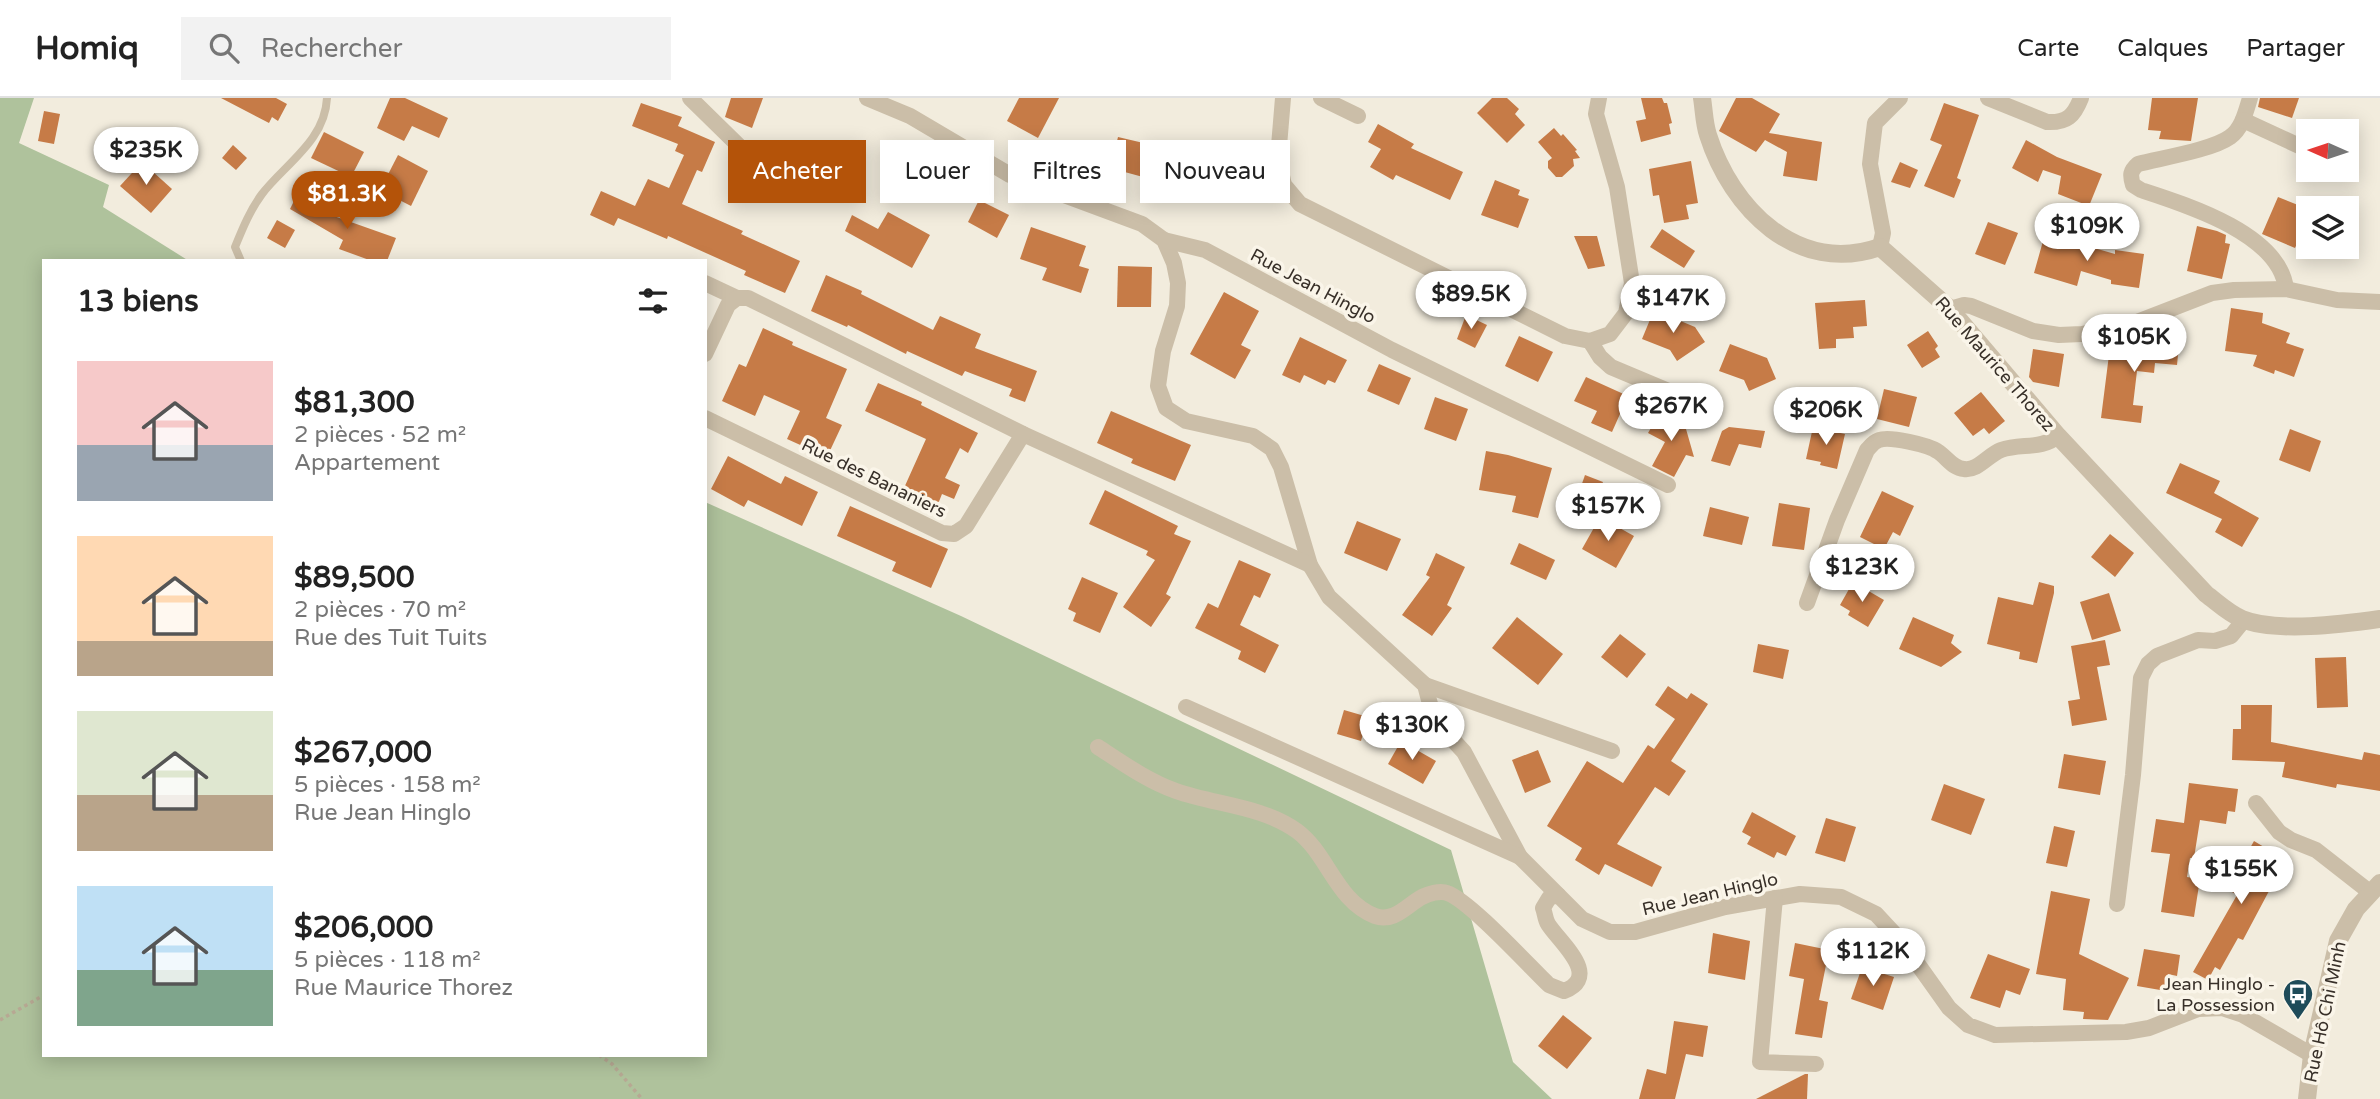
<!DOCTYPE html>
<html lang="fr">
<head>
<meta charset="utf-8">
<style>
  :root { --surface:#fff; --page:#f2f2f2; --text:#222; --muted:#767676; --line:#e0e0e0; --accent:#b45309 }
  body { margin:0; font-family:"Varela Round",sans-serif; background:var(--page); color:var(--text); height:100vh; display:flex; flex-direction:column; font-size:26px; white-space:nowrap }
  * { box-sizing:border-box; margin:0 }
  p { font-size:23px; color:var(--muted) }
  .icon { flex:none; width:38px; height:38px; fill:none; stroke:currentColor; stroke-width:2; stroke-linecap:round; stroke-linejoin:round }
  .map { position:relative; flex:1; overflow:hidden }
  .drawer { position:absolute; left:42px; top:161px; width:665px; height:798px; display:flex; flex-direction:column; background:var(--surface); border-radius:0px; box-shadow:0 4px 18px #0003 }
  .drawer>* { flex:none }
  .top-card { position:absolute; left:728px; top:42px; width:665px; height:63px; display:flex; gap:14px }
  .needle { width:46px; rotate:273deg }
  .buttons { position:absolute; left:2296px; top:21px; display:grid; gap:14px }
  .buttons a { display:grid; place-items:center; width:63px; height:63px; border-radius:0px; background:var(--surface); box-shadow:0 4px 18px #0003; font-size:35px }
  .price { position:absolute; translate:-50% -60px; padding:0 16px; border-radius:24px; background:#fff; color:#222; font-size:23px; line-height:46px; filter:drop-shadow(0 2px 4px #0008) }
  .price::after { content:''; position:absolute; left:50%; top:42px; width:21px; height:16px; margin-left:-10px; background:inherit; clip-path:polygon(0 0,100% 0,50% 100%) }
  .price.active { background:var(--accent); color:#fff }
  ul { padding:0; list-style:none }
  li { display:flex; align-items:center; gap:21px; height:175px; padding:0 35px }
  li span { display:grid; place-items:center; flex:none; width:196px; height:140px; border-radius:0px; color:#555 }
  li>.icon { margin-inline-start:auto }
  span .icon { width:84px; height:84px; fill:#fffc; stroke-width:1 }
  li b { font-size:30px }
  h2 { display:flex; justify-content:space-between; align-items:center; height:84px; padding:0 35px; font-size:30px }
  .tag { padding:0 24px; border-radius:0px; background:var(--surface); box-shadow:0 4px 18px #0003; font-size:24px; line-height:63px }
  .tag.active { background:var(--accent); color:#fff }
  header { display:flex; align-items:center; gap:42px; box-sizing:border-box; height:98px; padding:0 35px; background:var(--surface); border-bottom:2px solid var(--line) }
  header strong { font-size:33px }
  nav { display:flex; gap:38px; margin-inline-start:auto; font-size:24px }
  .search { width:490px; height:63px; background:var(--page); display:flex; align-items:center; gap:18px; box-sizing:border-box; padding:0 24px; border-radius:0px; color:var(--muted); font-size:26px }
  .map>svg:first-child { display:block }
  .green { fill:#afc29c }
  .building { fill:#c67b47 }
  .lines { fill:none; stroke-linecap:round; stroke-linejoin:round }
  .path { stroke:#b7a893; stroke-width:3.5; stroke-dasharray:3.5 3.5; stroke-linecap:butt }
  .service { stroke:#cbbea8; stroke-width:8 }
  .minor { stroke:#cbbea8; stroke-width:16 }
  .tertiary { stroke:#cbbea8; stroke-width:18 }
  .labels { text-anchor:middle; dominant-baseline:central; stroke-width:7; stroke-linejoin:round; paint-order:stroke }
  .street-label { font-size:18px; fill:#383029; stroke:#faf5e9 }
  .poi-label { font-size:18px; fill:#383029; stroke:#faf5e9; text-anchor:end }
</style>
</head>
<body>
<header>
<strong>Homiq</strong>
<div class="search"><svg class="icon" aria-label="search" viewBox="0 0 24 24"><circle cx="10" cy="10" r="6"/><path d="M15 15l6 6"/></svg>Rechercher</div>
<nav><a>Carte</a><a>Calques</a><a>Partager</a></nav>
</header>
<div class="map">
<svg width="2380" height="1001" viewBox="0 0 2380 1001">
  <rect width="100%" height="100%" fill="#f2ecdd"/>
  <polygon class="green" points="0,0 34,0 19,45 109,87 103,109 189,163 44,163 44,957 705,957 705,404 961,518 1451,752 1513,964 1552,1001 0,1001"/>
  <g class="building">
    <polygon points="221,0 276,0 287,6 278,23 272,19 269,25"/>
    <polygon points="390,0 405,0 448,20 439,40 412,28 404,43 377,30"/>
    <polygon points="731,0 763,0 752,30 725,19"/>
    <polygon points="1019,0 1059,0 1038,40 1007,23"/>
    <polygon points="1492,0 1507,0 1519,11 1515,16 1525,27 1507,45 1477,15"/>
    <polygon points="1641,0 1662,0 1664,5 1667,5 1672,25 1669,26 1671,36 1641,44 1636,23 1646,21"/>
    <polygon points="1736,0 1752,0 1780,16 1769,35 1822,44 1817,83 1783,78 1787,54 1765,42 1756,54 1719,33"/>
    <polygon points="2152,0 2198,0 2191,43 2159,41 2161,33 2148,32"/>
    <polygon points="2260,0 2299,0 2292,20 2258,9"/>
    <polygon points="641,5 682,19 678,28 715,44 702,74 697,72 682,106 743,133 741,136 800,163 785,195 744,177 746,173 668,138 667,141 618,120 614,128 590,117 601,93 635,108 648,81 669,90 684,57 675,53 678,46 632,28"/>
    <polygon points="1944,5 1979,17 1957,80 1961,82 1954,100 1924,88 1942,47 1930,42"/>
    <polygon points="44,13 60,16 54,46 38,43"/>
    <polygon points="1378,26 1414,46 1411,50 1463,74 1450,102 1396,77 1393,82 1370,69 1381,51 1368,44"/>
    <polygon points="1554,30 1561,38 1563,36 1577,52 1575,53 1580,60 1573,61 1574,68 1562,79 1556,79 1548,70 1548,63 1552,60 1538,44"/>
    <polygon points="324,34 364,54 351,79 311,60"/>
    <polygon points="1118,39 1152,47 1143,79 1110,70"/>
    <polygon points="2026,42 2057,59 2102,76 2089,108 2058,96 2061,78 2043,72 2038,84 2012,70"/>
    <polygon points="233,47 247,60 236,72 222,60"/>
    <polygon points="914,51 946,69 932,94 900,76"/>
    <polygon points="398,57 428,73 411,108 380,92"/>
    <polygon points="1691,63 1698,105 1686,107 1689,121 1664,125 1659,97 1653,98 1649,71"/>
    <polygon points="142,64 172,91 151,115 120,88"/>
    <polygon points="1900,64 1918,72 1910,90 1891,84"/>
    <polygon points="1495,82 1520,92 1518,97 1529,101 1518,130 1481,117"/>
    <polygon points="313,97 335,110 331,117 396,140 387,163 372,163 339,151 343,142 290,111 294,103 307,108"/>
    <polygon points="2278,99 2308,111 2308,136 2302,135 2295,150 2262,136"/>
    <polygon points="979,102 1009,117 997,140 968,124"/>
    <polygon points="888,114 930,137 912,170 845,133 852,117 878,131"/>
    <polygon points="277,122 295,132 285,150 267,140"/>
    <polygon points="1988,124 2018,135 2005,167 1975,156"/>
    <polygon points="2197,128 2217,133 2226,137 2225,145 2230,146 2222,181 2187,173"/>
    <polygon points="1031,129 1086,148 1079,168 1089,171 1081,195 1042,182 1047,170 1020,161"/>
    <polygon points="1662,131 1695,153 1684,170 1650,149"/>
    <polygon points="2045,136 2115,156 2115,152 2144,156 2139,190 2111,186 2111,182 2081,173 2077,188 2034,175"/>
    <polygon points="1574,138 1597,138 1605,168 1588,171"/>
    <polygon points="1118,168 1152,169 1151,209 1117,209"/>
    <polygon points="826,177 862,193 861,196 933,232 940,218 981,236 975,250 1037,273 1025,304 1009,298 1012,291 965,273 962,278 907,253 906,256 848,227 847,229 811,213"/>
    <polygon points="1224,194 1259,213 1241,247 1251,252 1235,281 1190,256"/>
    <polygon points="1865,202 1867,228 1853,229 1854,240 1836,241 1836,250 1819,251 1815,205"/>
    <polygon points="2231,210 2263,215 2262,225 2290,235 2286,245 2304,251 2294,279 2275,272 2274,276 2253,268 2257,257 2225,253"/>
    <polygon points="1654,212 1695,229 1705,244 1677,263 1670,252 1642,241"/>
    <polygon points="1466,217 1487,227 1475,250 1457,241"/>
    <polygon points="763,230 793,244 792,247 847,271 826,320 842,327 827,359 787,341 800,313 764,297 755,318 722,303 739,266 746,269"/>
    <polygon points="1928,233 1938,248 1935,251 1940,259 1922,270 1907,247"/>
    <polygon points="2155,234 2180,237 2177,267 2155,265 2154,275 2137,273 2133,307 2143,308 2141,325 2101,320 2110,249 2133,252 2134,243 2154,245"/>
    <polygon points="1519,238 1553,254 1538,284 1505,268"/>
    <polygon points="1300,239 1347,262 1335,285 1328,282 1325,287 1304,277 1300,285 1282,277"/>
    <polygon points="1730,246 1767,260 1776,281 1749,293 1744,282 1719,273"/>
    <polygon points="2033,251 2064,256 2059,289 2033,284 2029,279"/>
    <polygon points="1379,266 1411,280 1399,307 1367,293"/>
    <polygon points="1586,279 1628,298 1612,334 1591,325 1597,313 1574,303"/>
    <polygon points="878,285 922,304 921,307 978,335 968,355 960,350 945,380 960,387 954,401 942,396 938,406 904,390 926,341 865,313"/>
    <polygon points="1884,291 1917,299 1909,329 1877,321"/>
    <polygon points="1981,294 2005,323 1989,336 1984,330 1973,338 1954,315"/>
    <polygon points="1435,299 1468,311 1456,343 1424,331"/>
    <polygon points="1662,311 1684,324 1694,359 1686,357 1674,379 1652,368 1665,344 1648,335"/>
    <polygon points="1111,313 1191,347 1175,383 1131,365 1133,361 1097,345"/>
    <polygon points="1729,329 1765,333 1761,350 1739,346 1730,368 1711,363 1722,333"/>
    <polygon points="1813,329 1845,336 1837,371 1820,367 1821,364 1806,361"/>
    <polygon points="2290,331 2321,343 2310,374 2279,362"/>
    <polygon points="1486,353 1508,357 1552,370 1538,420 1512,414 1516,398 1479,392"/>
    <polygon points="728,358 781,386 785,378 818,394 802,428 748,402 744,409 711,391"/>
    <polygon points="2180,365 2220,383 2214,395 2259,420 2242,449 2215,434 2222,421 2166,395"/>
    <polygon points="1585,377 1603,384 1595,404 1578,397"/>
    <polygon points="1105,392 1178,428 1174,436 1191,443 1166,496 1171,499 1151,529 1123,509 1155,462 1146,457 1148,453 1089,426"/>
    <polygon points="1882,393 1914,408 1900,438 1893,434 1884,451 1860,439"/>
    <polygon points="1779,405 1810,410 1804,452 1772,448"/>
    <polygon points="850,408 948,451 931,490 892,473 896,464 837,438"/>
    <polygon points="1710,409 1749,419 1742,447 1703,438"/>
    <polygon points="1600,419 1634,438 1616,470 1582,451"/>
    <polygon points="1357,423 1401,441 1387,473 1344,455"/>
    <polygon points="2110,436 2134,455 2115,479 2091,459"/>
    <polygon points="1519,445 1555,462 1546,482 1510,466"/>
    <polygon points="1436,455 1465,469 1447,507 1452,510 1432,538 1402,517 1430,479 1426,477"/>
    <polygon points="1239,462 1271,476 1260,500 1254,497 1240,527 1279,547 1265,575 1238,561 1241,553 1195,530 1208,505 1218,510"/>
    <polygon points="1082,479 1118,495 1100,535 1073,523 1076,515 1068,511"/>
    <polygon points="1853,484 1884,502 1868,529 1848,517 1850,513 1840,507"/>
    <polygon points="2039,484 2054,488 2054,495 2037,565 2019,561 2020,554 1987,546 1998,499 2033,507"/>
    <polygon points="2109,495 2121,533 2092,542 2080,504"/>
    <polygon points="1517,519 1563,556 1538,587 1492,550"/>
    <polygon points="1913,519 1954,537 1951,545 1962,554 1941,569 1899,551"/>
    <polygon points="1620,536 1646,556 1627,580 1601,559"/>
    <polygon points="2105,542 2110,567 2097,569 2107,622 2072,628 2068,603 2080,601 2071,548"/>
    <polygon points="1758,546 1789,552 1783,581 1753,574"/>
    <polygon points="2346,559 2348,609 2317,610 2315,560"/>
    <polygon points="1668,588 1687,601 1691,595 1708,606 1671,663 1686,673 1669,698 1655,689 1617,746 1662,769 1652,789 1605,766 1599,777 1575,762 1582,750 1547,728 1587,663 1623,685 1648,647 1654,651 1675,621 1655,607"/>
    <polygon points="2241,607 2272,607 2271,644 2362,662 2364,654 2380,657 2380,693 2337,686 2336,690 2282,679 2285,664 2232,662 2233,631 2241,631"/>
    <polygon points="1344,612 1368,619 1361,643 1337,636"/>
    <polygon points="1401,643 1436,663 1423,686 1388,666"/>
    <polygon points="1538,652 1551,684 1525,695 1512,662"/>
    <polygon points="2064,656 2106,663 2100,697 2058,690"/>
    <polygon points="2189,685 2238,691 2235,714 2228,713 2226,726 2200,722 2194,760 2190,760 2187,779 2200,781 2194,819 2161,814 2170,756 2151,754 2156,721 2184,725"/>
    <polygon points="1944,686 1985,701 1971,737 1931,722"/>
    <polygon points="1752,714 1796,738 1786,758 1777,754 1774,760 1747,746 1751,739 1742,734"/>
    <polygon points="1826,720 1856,729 1845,764 1815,755"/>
    <polygon points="2054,728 2075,733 2067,769 2046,765"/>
    <polygon points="2254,743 2284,761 2266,791 2269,793 2243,842 2238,840 2220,872 2215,869 2208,882 2193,874 2237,797 2227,791"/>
    <polygon points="2051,793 2090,801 2079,856 2129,880 2108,922 2083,921 2084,914 2063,912 2066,881 2036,876"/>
    <polygon points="1713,835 1750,843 1745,882 1708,875"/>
    <polygon points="1795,845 1829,852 1819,902 1828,904 1822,940 1795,936 1804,881 1789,878"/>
    <polygon points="2144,851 2180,857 2177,878 2168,876 2166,893 2137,888"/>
    <polygon points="1988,856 2030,871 2020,897 2006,892 2000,910 1970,900"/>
    <polygon points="1862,869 1894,879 1883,912 1851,901"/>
    <polygon points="1563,917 1592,940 1567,971 1538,948"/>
    <polygon points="1674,923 1708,928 1703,959 1686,956 1675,1001 1639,1001 1647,971 1666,976"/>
    <polygon points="1805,976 1808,976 1807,1001 1756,1001"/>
  </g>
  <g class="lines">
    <g class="path">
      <polyline points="0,922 44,897"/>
      <polyline points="599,957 612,966 642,1001"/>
    </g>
    <path class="service" d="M241,163L235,149C242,132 250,112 262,96C285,66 325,43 327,0"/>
    <g class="minor">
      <polyline points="690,0 740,49 805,95"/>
      <polyline points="867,0 910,18 1010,77 1142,126 1164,142 1174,165 1178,185 1177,208 1163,253 1158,288 1166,310 1186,323 1253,338 1272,351 1281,369 1310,467 1329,499 1425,587 1430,606 1441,629 1464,654 1520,759 1582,821 1610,834 1635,834 1725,809 1800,796 1841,799 1876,816 1902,844 1949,910 1968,927 1995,937 2126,934 2149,930 2198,911 2222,910 2243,917 2312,957"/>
      <polyline points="1283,0 1278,60 1284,87 1300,106 1565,238 1590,243 1610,236 1626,215 1632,185 1617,89 1596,16 1599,0"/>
      <polyline points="1321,0 1358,18"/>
      <path d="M1988,0L2047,24C2067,25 2074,18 2081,0"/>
      <path d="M2250,0C2246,13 2242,31 2230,39C2212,52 2161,60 2138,66C2130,73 2130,77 2133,87L2141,92C2187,107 2280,136 2286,191"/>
      <polyline points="2243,22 2308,52"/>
      <polyline points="2347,69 2351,71"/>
      <polyline points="1164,142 1205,152 1392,252 1668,387"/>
      <polyline points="1880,149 1883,135 1870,66 1875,25 1900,0"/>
      <polyline points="705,185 737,200"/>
      <polyline points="1950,211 1964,207 1971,208 2033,233 2059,237 2082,236 2137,224 2212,195 2234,192 2286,191 2337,202 2380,204"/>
      <polyline points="1590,243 1600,259 1611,269 1692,303"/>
      <polyline points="705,256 728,207 737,200 748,200 1023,336 1310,467"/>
      <polyline points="705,320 942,435 954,436 966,428 1023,336"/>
      <path d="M1807,505L1837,422L1867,352C1871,348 1873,344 1879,342C1890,338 1928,347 1937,353C1947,359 1952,370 1964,371C1978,373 1988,357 2001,352C2021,345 2041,352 2058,338"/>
      <polyline points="1425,587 1612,653"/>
      <polyline points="1186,609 1520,759"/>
      <path d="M1098,649C1124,666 1148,683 1176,693C1216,707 1262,708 1297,733C1328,756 1336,803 1375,818C1394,825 1407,807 1422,799C1428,796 1440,792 1447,795C1469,802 1529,868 1549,887L1564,893C1602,878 1560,845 1548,826C1545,821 1545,815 1543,810L1549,800L1558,797"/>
      <polyline points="2256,705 2279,734 2291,742 2316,752 2371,795"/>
      <polyline points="1775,800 1760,964 1816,966"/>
      <polyline points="2117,806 2133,677 2141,580 2148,566 2157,558 2198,542 2215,543 2231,538 2244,522"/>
    </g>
    <g class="tertiary">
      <path d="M1702,0C1704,12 1704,25 1708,37C1731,110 1797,178 1880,149L1950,211L2058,338L2206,496C2218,505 2228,515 2242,521C2276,535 2344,526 2380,521"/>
      <polyline points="2307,1001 2312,957 2338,843 2356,811 2380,785"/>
    </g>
  </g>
  <defs>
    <g id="bus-pin" transform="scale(1.575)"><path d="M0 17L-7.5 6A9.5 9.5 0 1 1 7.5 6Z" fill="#1e4b59" stroke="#faf5e9"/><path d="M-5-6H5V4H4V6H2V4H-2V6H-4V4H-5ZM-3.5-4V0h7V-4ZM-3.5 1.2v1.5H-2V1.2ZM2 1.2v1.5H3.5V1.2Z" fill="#fff"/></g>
  </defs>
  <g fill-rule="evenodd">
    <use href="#bus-pin" x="2298" y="896"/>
  </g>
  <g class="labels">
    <g class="street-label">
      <text transform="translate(1313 188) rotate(28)">Rue Jean Hinglo</text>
      <text transform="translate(1995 266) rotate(49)">Rue Maurice Thorez</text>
      <text transform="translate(874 380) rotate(26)">Rue des Bananiers</text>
      <text transform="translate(1710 796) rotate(-13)">Rue Jean Hinglo</text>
      <text transform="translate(2325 914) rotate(-78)">Rue Hô Chi Minh</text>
    </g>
    <g class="poi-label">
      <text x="2275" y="886">Jean Hinglo -<tspan x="2275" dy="21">La Possession</tspan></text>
    </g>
  </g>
</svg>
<div class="buttons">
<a><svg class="needle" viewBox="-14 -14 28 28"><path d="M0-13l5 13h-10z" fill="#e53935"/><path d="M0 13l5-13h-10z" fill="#767676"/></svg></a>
<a><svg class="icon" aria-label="layers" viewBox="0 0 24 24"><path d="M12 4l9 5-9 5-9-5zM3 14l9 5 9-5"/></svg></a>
</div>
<b class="price" style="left:146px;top:89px">$235K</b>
<b class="price active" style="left:347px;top:133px">$81.3K</b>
<b class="price" style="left:2087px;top:165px">$109K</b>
<b class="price" style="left:1471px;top:233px">$89.5K</b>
<b class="price" style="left:1673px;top:237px">$147K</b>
<b class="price" style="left:2134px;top:276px">$105K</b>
<b class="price" style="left:1671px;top:345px">$267K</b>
<b class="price" style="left:1826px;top:349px">$206K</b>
<b class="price" style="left:1608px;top:445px">$157K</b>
<b class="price" style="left:1862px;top:506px">$123K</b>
<b class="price" style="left:1412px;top:664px">$130K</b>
<b class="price" style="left:2241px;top:808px">$155K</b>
<b class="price" style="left:1873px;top:890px">$112K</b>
<div class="top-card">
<a class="tag active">Acheter</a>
<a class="tag">Louer</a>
<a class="tag">Filtres</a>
<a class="tag">Nouveau</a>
</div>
<section class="drawer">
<h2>13 biens<svg class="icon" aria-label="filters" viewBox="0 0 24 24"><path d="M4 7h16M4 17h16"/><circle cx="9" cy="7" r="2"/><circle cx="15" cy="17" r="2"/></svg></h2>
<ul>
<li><span style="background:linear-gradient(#f6c9c9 60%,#9aa5b1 0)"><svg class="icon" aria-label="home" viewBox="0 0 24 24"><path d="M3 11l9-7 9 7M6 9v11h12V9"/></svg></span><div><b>$81,300</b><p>2 pièces · 52 m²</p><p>Appartement</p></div></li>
<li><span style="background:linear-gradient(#ffd9b3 75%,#b9a48a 0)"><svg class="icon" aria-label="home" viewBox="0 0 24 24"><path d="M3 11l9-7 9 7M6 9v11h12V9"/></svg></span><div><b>$89,500</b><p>2 pièces · 70 m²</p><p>Rue des Tuit Tuits</p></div></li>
<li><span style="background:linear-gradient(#dfe7d0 60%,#b9a48a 0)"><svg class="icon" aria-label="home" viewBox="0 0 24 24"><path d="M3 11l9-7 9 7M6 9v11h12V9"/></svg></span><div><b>$267,000</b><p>5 pièces · 158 m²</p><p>Rue Jean Hinglo</p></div></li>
<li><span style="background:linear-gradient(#bfe0f5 60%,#7fa58c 0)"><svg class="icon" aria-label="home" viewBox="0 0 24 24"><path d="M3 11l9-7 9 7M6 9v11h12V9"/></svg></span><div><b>$206,000</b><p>5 pièces · 118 m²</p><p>Rue Maurice Thorez</p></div></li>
</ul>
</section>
</div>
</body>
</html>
